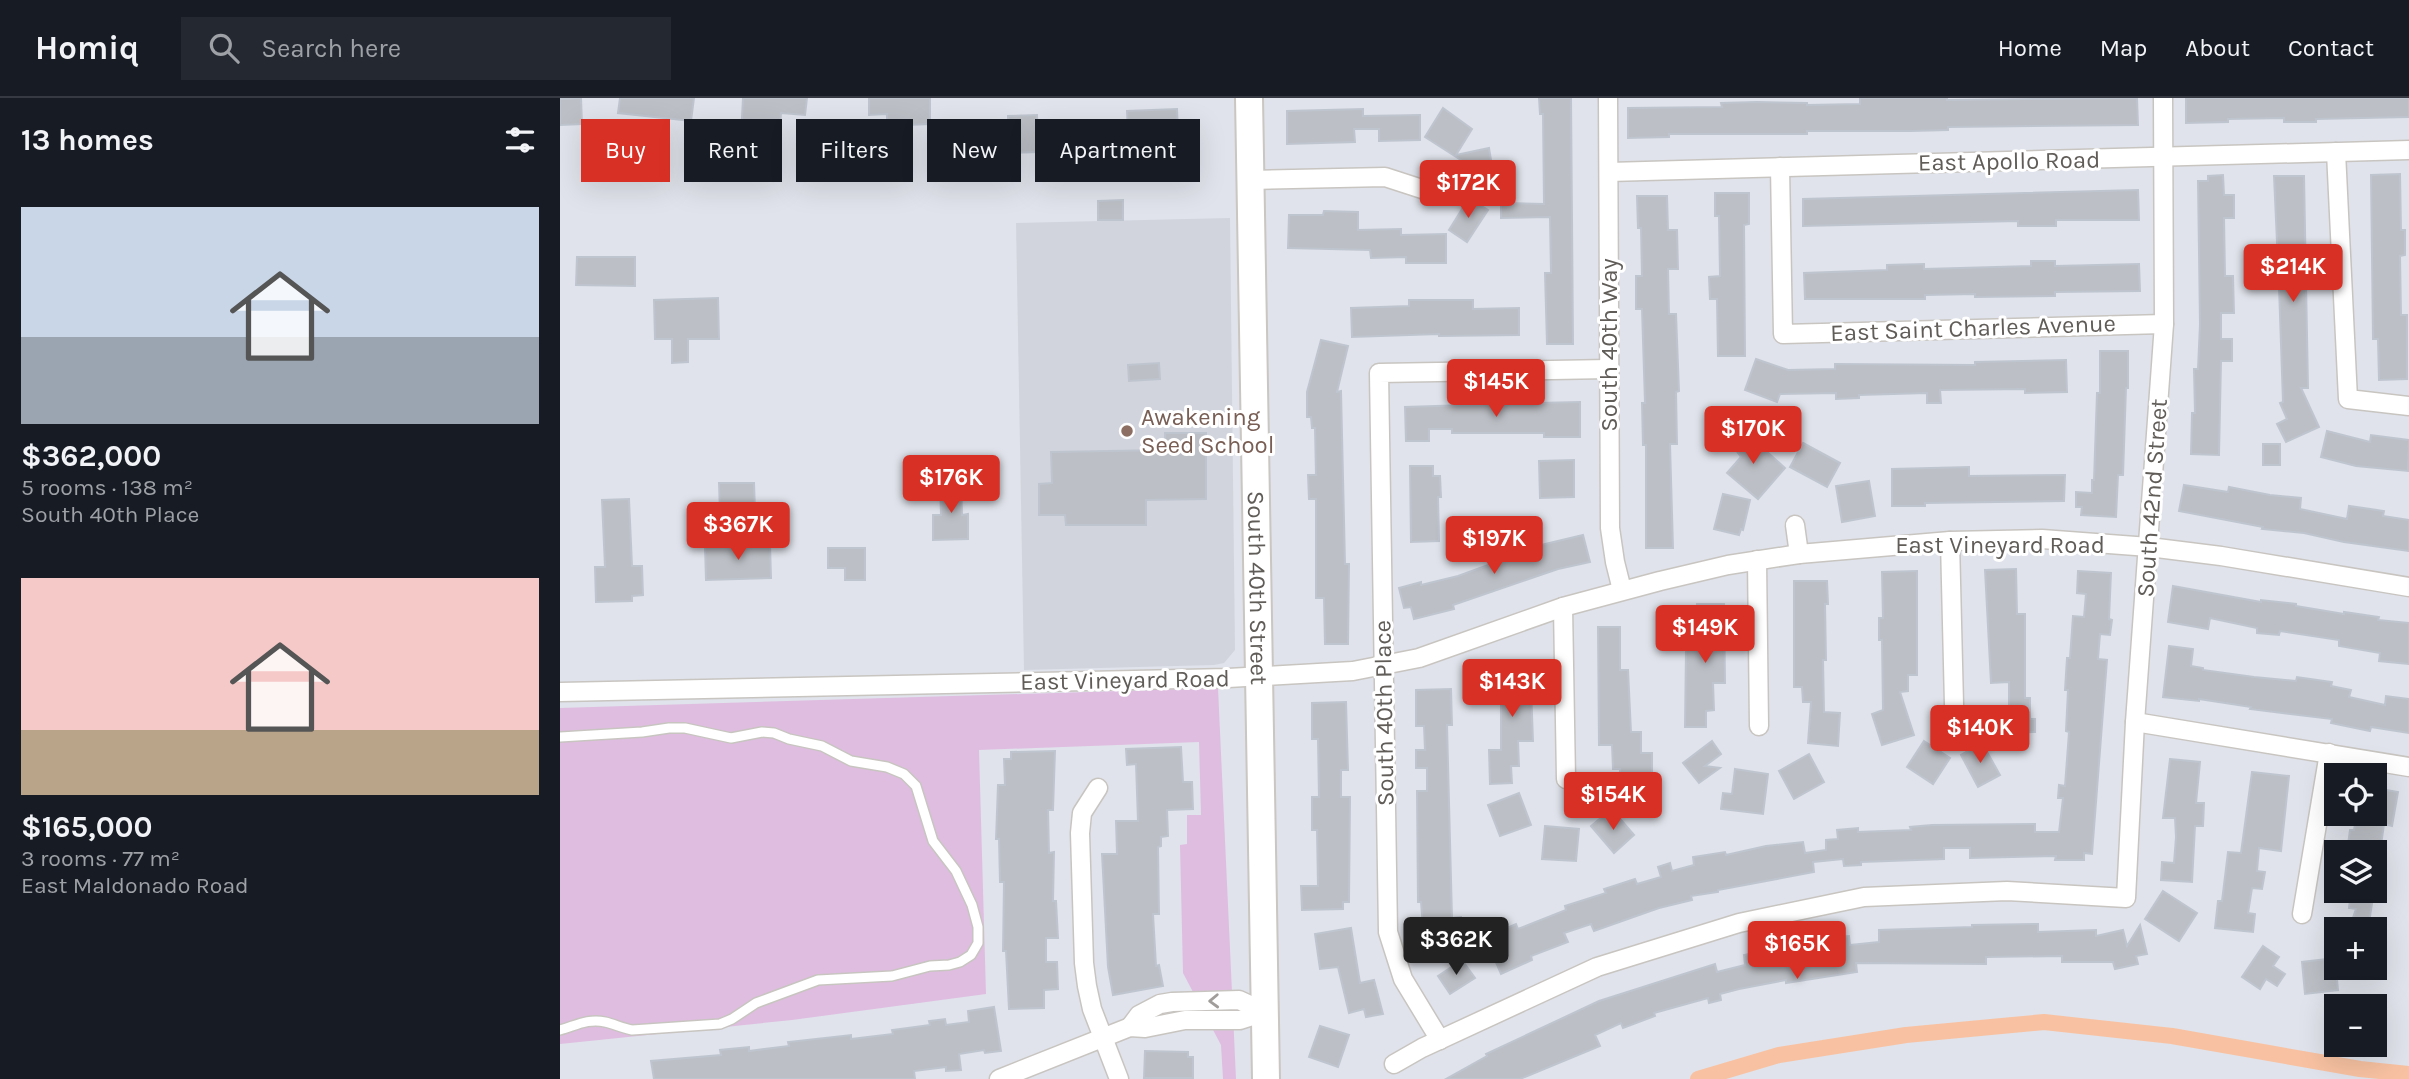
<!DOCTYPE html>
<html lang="en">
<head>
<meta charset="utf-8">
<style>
  :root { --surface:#171b24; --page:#242831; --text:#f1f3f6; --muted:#9ea1a6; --line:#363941; --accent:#d93025 }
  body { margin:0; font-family:Karla,sans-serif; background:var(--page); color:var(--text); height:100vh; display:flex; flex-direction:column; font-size:26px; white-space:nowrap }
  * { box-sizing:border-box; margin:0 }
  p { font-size:23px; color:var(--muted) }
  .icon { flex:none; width:38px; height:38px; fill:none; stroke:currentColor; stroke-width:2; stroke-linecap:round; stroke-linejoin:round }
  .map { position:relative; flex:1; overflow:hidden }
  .side { display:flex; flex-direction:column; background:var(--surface); width:560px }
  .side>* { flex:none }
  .banner { position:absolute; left:21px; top:21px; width:665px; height:63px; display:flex; gap:14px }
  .buttons { position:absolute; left:1764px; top:665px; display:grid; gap:14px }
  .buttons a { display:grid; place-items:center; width:63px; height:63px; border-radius:0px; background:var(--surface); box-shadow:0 7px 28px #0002; font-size:35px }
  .price { position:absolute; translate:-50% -60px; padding:0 16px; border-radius:7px; background:var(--accent); color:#fff; font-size:23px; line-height:46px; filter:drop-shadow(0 2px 4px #0008) }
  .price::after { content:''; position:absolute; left:50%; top:42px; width:21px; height:16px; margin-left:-10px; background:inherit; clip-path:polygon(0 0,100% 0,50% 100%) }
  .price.current { background:#222; color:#fff }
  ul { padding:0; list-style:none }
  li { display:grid; align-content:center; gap:14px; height:371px; padding:0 21px }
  li span { display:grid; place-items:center; height:217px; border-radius:0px; color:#555 }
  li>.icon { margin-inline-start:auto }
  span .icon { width:126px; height:126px; fill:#fffc; stroke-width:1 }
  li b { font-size:30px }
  h2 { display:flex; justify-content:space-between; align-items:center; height:84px; padding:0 21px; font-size:30px }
  .pill { padding:0 24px; border-radius:0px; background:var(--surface); box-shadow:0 7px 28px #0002; font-size:24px; line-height:63px }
  .pill.current { background:var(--accent); color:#fff }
  header { display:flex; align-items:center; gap:42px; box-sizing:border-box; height:98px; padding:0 35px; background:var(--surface); border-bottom:2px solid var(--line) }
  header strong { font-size:33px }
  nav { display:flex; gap:38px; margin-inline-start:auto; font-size:24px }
  .search { width:490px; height:63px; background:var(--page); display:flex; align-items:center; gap:18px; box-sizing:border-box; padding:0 24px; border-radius:0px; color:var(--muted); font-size:26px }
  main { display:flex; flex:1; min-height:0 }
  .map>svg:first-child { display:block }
  .education { fill:#d1d4dd }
  .green { fill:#dfbde1 }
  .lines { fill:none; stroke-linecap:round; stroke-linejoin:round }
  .canal { stroke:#f8c2a2; stroke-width:16 }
  .building { fill:#bcbfc5; stroke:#bfc5cf; stroke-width:2 }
  .service-casing { stroke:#c8c5c1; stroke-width:12 }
  .minor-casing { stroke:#c8c5c1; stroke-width:21 }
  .secondary-casing { stroke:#cac6c1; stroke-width:30 }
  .service { stroke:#fff; stroke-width:9 }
  .minor { stroke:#fff; stroke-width:18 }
  .secondary { stroke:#fff; stroke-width:26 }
  .oneway { stroke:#a09d9b }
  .education-dot { fill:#8d6e63; stroke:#fff; stroke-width:2.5 }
  .labels { text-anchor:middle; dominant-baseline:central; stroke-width:6; stroke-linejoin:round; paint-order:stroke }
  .street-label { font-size:24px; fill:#605c58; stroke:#fff }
  .education-label { font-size:24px; fill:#785e54; stroke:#fff; text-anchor:start }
</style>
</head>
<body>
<header>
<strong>Homiq</strong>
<div class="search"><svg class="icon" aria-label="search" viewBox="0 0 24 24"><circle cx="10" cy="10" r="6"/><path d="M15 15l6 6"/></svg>Search here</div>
<nav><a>Home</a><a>Map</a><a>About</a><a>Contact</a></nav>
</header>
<main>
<section class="side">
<h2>13 homes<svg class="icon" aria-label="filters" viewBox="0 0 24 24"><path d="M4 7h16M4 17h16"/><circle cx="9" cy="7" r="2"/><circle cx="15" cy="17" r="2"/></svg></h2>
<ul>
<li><span style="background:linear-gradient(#c9d6e8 60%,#9aa5b1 0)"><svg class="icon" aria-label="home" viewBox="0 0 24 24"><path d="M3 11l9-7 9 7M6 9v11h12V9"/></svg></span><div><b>$362,000</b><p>5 rooms · 138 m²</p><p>South 40th Place</p></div></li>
<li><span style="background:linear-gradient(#f6c9c9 70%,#b9a48a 0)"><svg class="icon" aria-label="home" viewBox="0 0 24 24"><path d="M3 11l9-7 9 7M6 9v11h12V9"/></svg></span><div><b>$165,000</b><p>3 rooms · 77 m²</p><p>East Maldonado Road</p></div></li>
</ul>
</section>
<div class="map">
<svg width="1849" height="981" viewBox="0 0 1849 981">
  <rect width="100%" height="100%" fill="#e0e3eb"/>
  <polygon class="education" points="670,120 675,552 664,565 654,567 464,572 456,125"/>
  <polygon class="green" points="658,590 676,981 663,981 661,947 623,875 620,747 627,746 627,717 641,717 639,644 419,652 426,896 232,922 0,946 0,610"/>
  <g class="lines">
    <polyline class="canal" points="1138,981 1219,957 1346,937 1484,924 1612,938 1800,971 1849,976"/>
  </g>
  <g class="building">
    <polygon points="21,0 22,26 0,27 0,1"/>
    <polygon points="60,0 134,0 131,23 58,15"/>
    <polygon points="183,0 247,0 245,17 221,15 220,30 197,28 197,38 192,38 192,57 175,57 175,38 181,38"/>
    <polygon points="309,0 370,0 370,26 346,27 347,31 327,32 327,16 309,17"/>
    <polygon points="979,0 1011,0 1013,246 987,246 985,175 991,175 990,119 941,120 941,105 984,106 983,16 980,16"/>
    <polygon points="1300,0 1387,0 1387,2 1577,0 1578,27 1388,29 1388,32 1351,33 1247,33 1247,36 1109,36 1109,39 1068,40 1068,10 1162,9 1161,5 1197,4 1247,5 1247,7 1300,6"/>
    <polygon points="1626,0 1849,0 1849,19 1756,21 1756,24 1724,24 1724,20 1668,21 1668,24 1626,25"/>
    <polygon points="883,10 912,31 896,57 929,50 935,86 909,91 904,64 865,39"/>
    <polygon points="617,11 618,33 633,33 633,49 618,49 618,61 589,62 588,32 568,33 567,13"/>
    <polygon points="803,11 803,18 860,17 860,42 819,43 819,31 794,31 795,44 727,46 727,13"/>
    <polygon points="477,17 478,54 446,55 446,65 416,66 414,27 448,26 448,18"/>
    <polygon points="1840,76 1841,132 1845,132 1845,157 1840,158 1841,217 1847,217 1847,281 1819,282 1818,241 1813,241 1811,77"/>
    <polygon points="1663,77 1664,97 1674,97 1674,120 1664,120 1665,178 1673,178 1674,215 1661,215 1661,241 1672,241 1672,263 1661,263 1659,357 1631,356 1632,315 1635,315 1634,271 1638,271 1640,226 1638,83 1648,83 1648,78"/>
    <polygon points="1714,78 1744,78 1748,290 1741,290 1759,329 1726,344 1717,326 1727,321 1720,305 1723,304 1719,189 1712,189 1711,166 1718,166"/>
    <polygon points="1578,92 1579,122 1496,122 1496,128 1458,128 1458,123 1243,128 1243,101"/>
    <polygon points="1155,95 1189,95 1189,126 1184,127 1185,258 1158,258 1157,201 1150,201 1149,179 1160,178 1159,118 1155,118"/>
    <polygon points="1077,98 1107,98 1108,132 1117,132 1118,171 1108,171 1109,216 1116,216 1119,293 1116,294 1117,346 1110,346 1113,450 1086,450 1086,347 1083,347 1082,305 1085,305 1082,211 1076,211 1076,178 1082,178 1081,130 1078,130"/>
    <polygon points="909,100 928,112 907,144 889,132"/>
    <polygon points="563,102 563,122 538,122 538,103"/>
    <polygon points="764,113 798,114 798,132 841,131 841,137 886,136 886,165 846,165 846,159 811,160 810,152 728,150 729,117 763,117"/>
    <polygon points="17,159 75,159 75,188 16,187"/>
    <polygon points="1471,163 1495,163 1495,168 1579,166 1580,193 1495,194 1495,198 1415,199 1415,196 1365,197 1365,201 1245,201 1244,175 1327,172 1327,167 1364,166 1364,171 1471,168"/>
    <polygon points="158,200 159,241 128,241 128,264 112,265 112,241 95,241 94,202"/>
    <polygon points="849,202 913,202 913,211 959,210 959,237 879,238 879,236 792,239 791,210 849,208"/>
    <polygon points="761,242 788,248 777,294 781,293 785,466 789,466 788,546 765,546 764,500 756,500 756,401 749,401 748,377 756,377 755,330 752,330 751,319 747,319 747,294"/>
    <polygon points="1540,253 1568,253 1568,290 1566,290 1563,377 1558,377 1556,419 1521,417 1522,409 1516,409 1516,394 1532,395 1532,382 1534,382 1537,295 1540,295"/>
    <polygon points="1196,261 1228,272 1275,271 1275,266 1415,267 1415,264 1506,262 1507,294 1465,295 1465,291 1380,292 1381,305 1367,305 1367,295 1299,297 1299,300 1276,301 1276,295 1220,296 1217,304 1185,292"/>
    <polygon points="599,265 600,281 569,283 568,267"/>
    <polygon points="976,301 976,305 1020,304 1020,339 984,339 984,335 892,335 892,331 869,331 869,343 846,343 845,309 939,306 939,302"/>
    <polygon points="1174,329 1189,350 1195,343 1225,370 1198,401 1167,375 1181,359 1164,336"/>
    <polygon points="1767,333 1810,344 1811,337 1849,342 1848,373 1796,368 1761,359"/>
    <polygon points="605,335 646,335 646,401 586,402 586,427 506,427 505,417 479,417 479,386 492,385 491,354 605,352"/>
    <polygon points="1243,345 1280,365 1267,389 1230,369"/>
    <rect x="1703" y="346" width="17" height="21"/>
    <polygon points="1014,362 1014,399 980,400 979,363"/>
    <polygon points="850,368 873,368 873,378 880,378 881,399 878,399 879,443 851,444"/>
    <polygon points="1409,369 1409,378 1505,377 1504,403 1365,405 1365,408 1332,408 1332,371"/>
    <polygon points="1309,383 1315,418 1282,424 1276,388"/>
    <polygon points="401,384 402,417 408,416 408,441 373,442 373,417 381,417 380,385"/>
    <polygon points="159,385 194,385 195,413 160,414"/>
    <polygon points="1624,387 1668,394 1669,389 1710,397 1741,400 1740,411 1787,421 1789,408 1824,413 1823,418 1849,422 1849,453 1784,444 1744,435 1702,431 1703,429 1619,413"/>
    <polygon points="1163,396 1190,402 1183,432 1181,431 1179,437 1154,431"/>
    <polygon points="69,401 72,468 82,468 83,497 72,498 72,503 36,504 35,469 45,469 42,402"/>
    <polygon points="1023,437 1030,464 998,471 893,507 894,511 854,521 851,509 844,510 839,490 861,484 861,487 898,478 942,462 941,459 980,445 981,447"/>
    <polygon points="210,446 211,480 146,482 145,448"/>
    <polygon points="268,450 305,450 305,482 285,482 285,470 268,470"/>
    <polygon points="1456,471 1457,516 1465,516 1465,600 1470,600 1470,621 1475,621 1475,634 1441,635 1441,617 1449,617 1449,584 1431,585 1425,472"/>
    <polygon points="1357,473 1357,577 1348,577 1348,593 1340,594 1354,637 1322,647 1312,616 1323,612 1322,542 1319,542 1319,520 1323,520 1322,474"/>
    <polygon points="1518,473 1551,475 1549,521 1552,522 1550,537 1540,536 1538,561 1547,562 1532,756 1524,755 1524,762 1495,762 1496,758 1410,760 1410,750 1384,750 1384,761 1301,764 1301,767 1284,768 1283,761 1253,764 1254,774 1158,792 1158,794 1131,798 1132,802 1099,810 1034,833 1031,826 1004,835 1008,844 971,858 972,862 941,876 928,846 946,838 942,832 956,826 958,831 1006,812 1005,808 1046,795 1044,791 1075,781 1077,786 1101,779 1098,769 1110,765 1112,773 1134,767 1133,759 1165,754 1166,757 1206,748 1243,744 1245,755 1266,752 1266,742 1278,741 1277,732 1298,730 1298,734 1351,732 1350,729 1372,727 1475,726 1475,734 1499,734 1503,700 1498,700 1499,687 1505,688 1509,634 1506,633 1508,592 1505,592 1507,560 1510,560 1513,518 1524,519 1526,496 1517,495"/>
    <polygon points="1234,483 1267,483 1268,506 1265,506 1266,562 1263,562 1264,614 1280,615 1278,648 1248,645 1251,604 1243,604 1242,589 1234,589"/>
    <polygon points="1613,488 1701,504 1701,502 1736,506 1736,508 1784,516 1784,514 1819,519 1818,522 1849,525 1849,566 1819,563 1820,555 1779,548 1779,542 1720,533 1719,537 1697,535 1697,530 1650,520 1648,531 1608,524"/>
    <polygon points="1137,506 1164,506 1165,585 1153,585 1154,612 1146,613 1146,629 1125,629 1126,552 1138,552"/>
    <polygon points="1038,529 1060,529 1060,572 1068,572 1071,634 1081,634 1081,655 1092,655 1092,675 1086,676 1086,689 1060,689 1060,671 1053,671 1052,647 1039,647"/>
    <polygon points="1609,548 1633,551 1631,568 1643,570 1643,572 1694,579 1736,583 1737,579 1772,584 1771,588 1791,592 1789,599 1825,607 1826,598 1849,601 1849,635 1811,629 1810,633 1771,625 1772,621 1690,611 1691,609 1639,601 1639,603 1603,599"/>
    <polygon points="970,564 973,643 958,643 959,668 951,668 952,685 930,686 929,652 941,652 941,602 937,602 937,565"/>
    <polygon points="891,591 892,627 887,627 892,820 901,819 903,842 898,842 899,853 865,856 861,804 858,804 857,693 867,693 867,670 856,670 856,652 865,652 864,628 856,628 856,592"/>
    <polygon points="786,604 788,672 781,672 781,699 790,699 789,804 783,804 783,811 742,812 741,788 758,788 757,732 752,732 752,699 759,699 758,641 752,641 752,605"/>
    <polygon points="1152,643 1161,656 1145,668 1160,670 1139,685 1123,665"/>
    <polygon points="1364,643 1390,660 1373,686 1347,669"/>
    <polygon points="1422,645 1440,677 1418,689 1401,657"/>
    <polygon points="621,649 623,684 632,684 633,711 607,712 608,738 601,739 601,748 598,749 599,816 593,816 596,868 599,867 603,888 553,897 548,869 542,756 557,756 556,723 578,723 576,666 567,667 566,651"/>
    <polygon points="495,653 493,712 488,712 489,755 494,754 493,803 496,803 498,840 486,840 486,864 497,864 498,891 484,892 484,910 449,911 446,853 443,853 444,784 440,784 439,741 436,741 438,687 445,687 444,661 451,661 451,654"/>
    <polygon points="1249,656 1264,684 1234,701 1219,673"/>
    <polygon points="1610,661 1640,664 1636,705 1644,705 1643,728 1635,728 1632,784 1601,782 1602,764 1614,765 1616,739 1615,720 1603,720"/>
    <polygon points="1175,671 1208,676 1203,716 1161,711 1163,695 1172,696"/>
    <polygon points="1692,674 1729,678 1721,753 1699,750 1697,773 1705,774 1702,791 1692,790 1688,815 1695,816 1693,834 1655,830 1658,803 1662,803 1668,754 1681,755"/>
    <polygon points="1815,690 1838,694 1832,728 1824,726 1820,754 1787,754 1790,732 1794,732 1797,716 1815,716"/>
    <polygon points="959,695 971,727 940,738 928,707"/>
    <polygon points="1055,715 1074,737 1054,755 1031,728 1043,718 1047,722"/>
    <polygon points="985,728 1019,731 1016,763 982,761"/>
    <polygon points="1603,793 1637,815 1619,843 1585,821"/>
    <polygon points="1791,793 1814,793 1808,831 1789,831 1796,811 1789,810"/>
    <polygon points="1478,826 1478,834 1536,832 1536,838 1563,832 1567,848 1580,827 1587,856 1576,858 1578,866 1555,871 1553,864 1502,864 1502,858 1426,859 1426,866 1296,865 1297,874 1226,885 1226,882 1179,891 1160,896 1161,902 1149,905 1148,900 1094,915 1095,918 1063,930 1061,925 1035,937 1040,948 960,981 886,981 927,958 926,956 1039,903 1155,866 1157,874 1185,867 1184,857 1265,840 1289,838 1290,847 1319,844 1319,832 1412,829 1412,827"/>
    <polygon points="791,830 800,885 814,882 823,916 806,919 804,911 789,915 778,869 760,871 755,836"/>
    <polygon points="1703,848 1719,859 1713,868 1725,876 1717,888 1706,881 1700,891 1682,879"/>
    <polygon points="1775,860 1778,892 1745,896 1742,864"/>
    <polygon points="902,862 915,880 890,896 878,878"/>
    <polygon points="434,909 441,953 425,955 424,952 399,956 401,972 386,973 386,969 354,973 355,981 94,981 91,963 161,957 160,952 189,949 189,953 229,948 228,944 291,937 291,941 333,936 332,932 370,927 369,923 385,921 386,927 409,924 408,913"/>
    <polygon points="760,928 789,937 778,969 749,959"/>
    <polygon points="585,953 628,954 628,959 633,959 633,980 584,980"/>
  </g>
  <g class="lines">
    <g class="service-casing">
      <path id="service" d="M0,639L82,634L109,630H125L171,640L202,634L214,635L229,641L262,648L291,663L327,669L344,676L356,688L373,743L396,773L412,807L418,829V845L411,857L400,864L389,867L370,868L332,878L258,882L196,905L172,921L160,926L72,932C62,930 54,926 45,924C28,920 15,928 0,932"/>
    </g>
    <g class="minor-casing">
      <g id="minor">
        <polyline points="1048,0 1050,430 1055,464 1062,492"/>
        <polyline points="1776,54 1788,301 1849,308"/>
        <polyline points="1220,69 1223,236 1604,226"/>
        <polyline points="1049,74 1849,52"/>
        <polyline points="690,82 825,79 862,91"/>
        <polyline points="1235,427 1239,456"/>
        <polyline points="1390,443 1394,607"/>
        <polyline points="1197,462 1199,628"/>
        <polyline points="1003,509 1006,681"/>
        <polyline points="0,594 668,580 793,573 859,560 1003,509 1100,483 1168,467 1239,456 1390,443 1482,441 1589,449 1661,458 1849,489"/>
        <polyline points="1575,624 1849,669"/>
        <polyline points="538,690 522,715 520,735 524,865 527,888 532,911 559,981"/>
        <polyline points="1742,816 1769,655"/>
        <polyline points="570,929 579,917 600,906 612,904 679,902 705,914"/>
        <polyline points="880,942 843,881 828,834 819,275 1049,271"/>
        <polyline points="834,966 862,950 1037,869 1179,825 1304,799 1447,793 1566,800 1575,624 1604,226 1603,0"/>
        <polyline points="439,981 570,929 585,930 625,922 680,922 705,914"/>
      </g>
    </g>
    <g class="secondary-casing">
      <g id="secondary">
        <path id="s1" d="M689,0L706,981"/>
      </g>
    </g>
    <use href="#service" class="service"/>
    <use href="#minor" class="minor"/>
    <use href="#secondary" class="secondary"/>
  </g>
  <defs><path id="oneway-chevron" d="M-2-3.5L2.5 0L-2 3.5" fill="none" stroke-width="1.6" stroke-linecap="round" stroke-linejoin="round" transform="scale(1.75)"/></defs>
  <use class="oneway" href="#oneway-chevron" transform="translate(654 903) rotate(178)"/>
  <circle class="education-dot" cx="567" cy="333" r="7"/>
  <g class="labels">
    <g class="street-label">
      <text transform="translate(1449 63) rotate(-1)">East Apollo Road</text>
      <text transform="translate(1413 230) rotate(-2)">East Saint Charles Avenue</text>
      <text transform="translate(1049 247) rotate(-90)">South 40th Way</text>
      <text transform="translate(1592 400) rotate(-86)">South 42nd Street</text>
      <text x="1440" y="447">East Vineyard Road</text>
      <text stroke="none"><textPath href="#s1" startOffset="490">South 40th Street</textPath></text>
      <text transform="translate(565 582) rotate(-1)">East Vineyard Road</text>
      <text transform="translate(824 615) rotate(-91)">South 40th Place</text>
    </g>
    <g class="education-label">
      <text x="581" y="319">Awakening<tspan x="581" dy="28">Seed School</tspan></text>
    </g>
  </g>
</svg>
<div class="buttons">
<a><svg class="icon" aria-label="locate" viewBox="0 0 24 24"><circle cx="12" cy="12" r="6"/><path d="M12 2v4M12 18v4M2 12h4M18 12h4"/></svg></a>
<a><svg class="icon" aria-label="layers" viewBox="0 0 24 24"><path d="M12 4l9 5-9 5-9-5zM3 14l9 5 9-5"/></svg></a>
<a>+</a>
<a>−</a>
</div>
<b class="price" style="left:908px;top:122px">$172K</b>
<b class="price" style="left:1733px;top:206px">$214K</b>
<b class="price" style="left:936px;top:321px">$145K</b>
<b class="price" style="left:1193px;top:368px">$170K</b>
<b class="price" style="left:391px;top:417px">$176K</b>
<b class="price" style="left:178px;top:464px">$367K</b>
<b class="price" style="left:934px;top:478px">$197K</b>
<b class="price" style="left:1145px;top:567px">$149K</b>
<b class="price" style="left:952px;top:621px">$143K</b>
<b class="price" style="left:1420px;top:667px">$140K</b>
<b class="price" style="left:1053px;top:734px">$154K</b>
<b class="price current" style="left:896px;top:879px">$362K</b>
<b class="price" style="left:1237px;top:883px">$165K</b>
<div class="banner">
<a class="pill current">Buy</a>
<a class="pill">Rent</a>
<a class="pill">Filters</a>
<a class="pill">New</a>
<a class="pill">Apartment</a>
</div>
</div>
</main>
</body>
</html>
